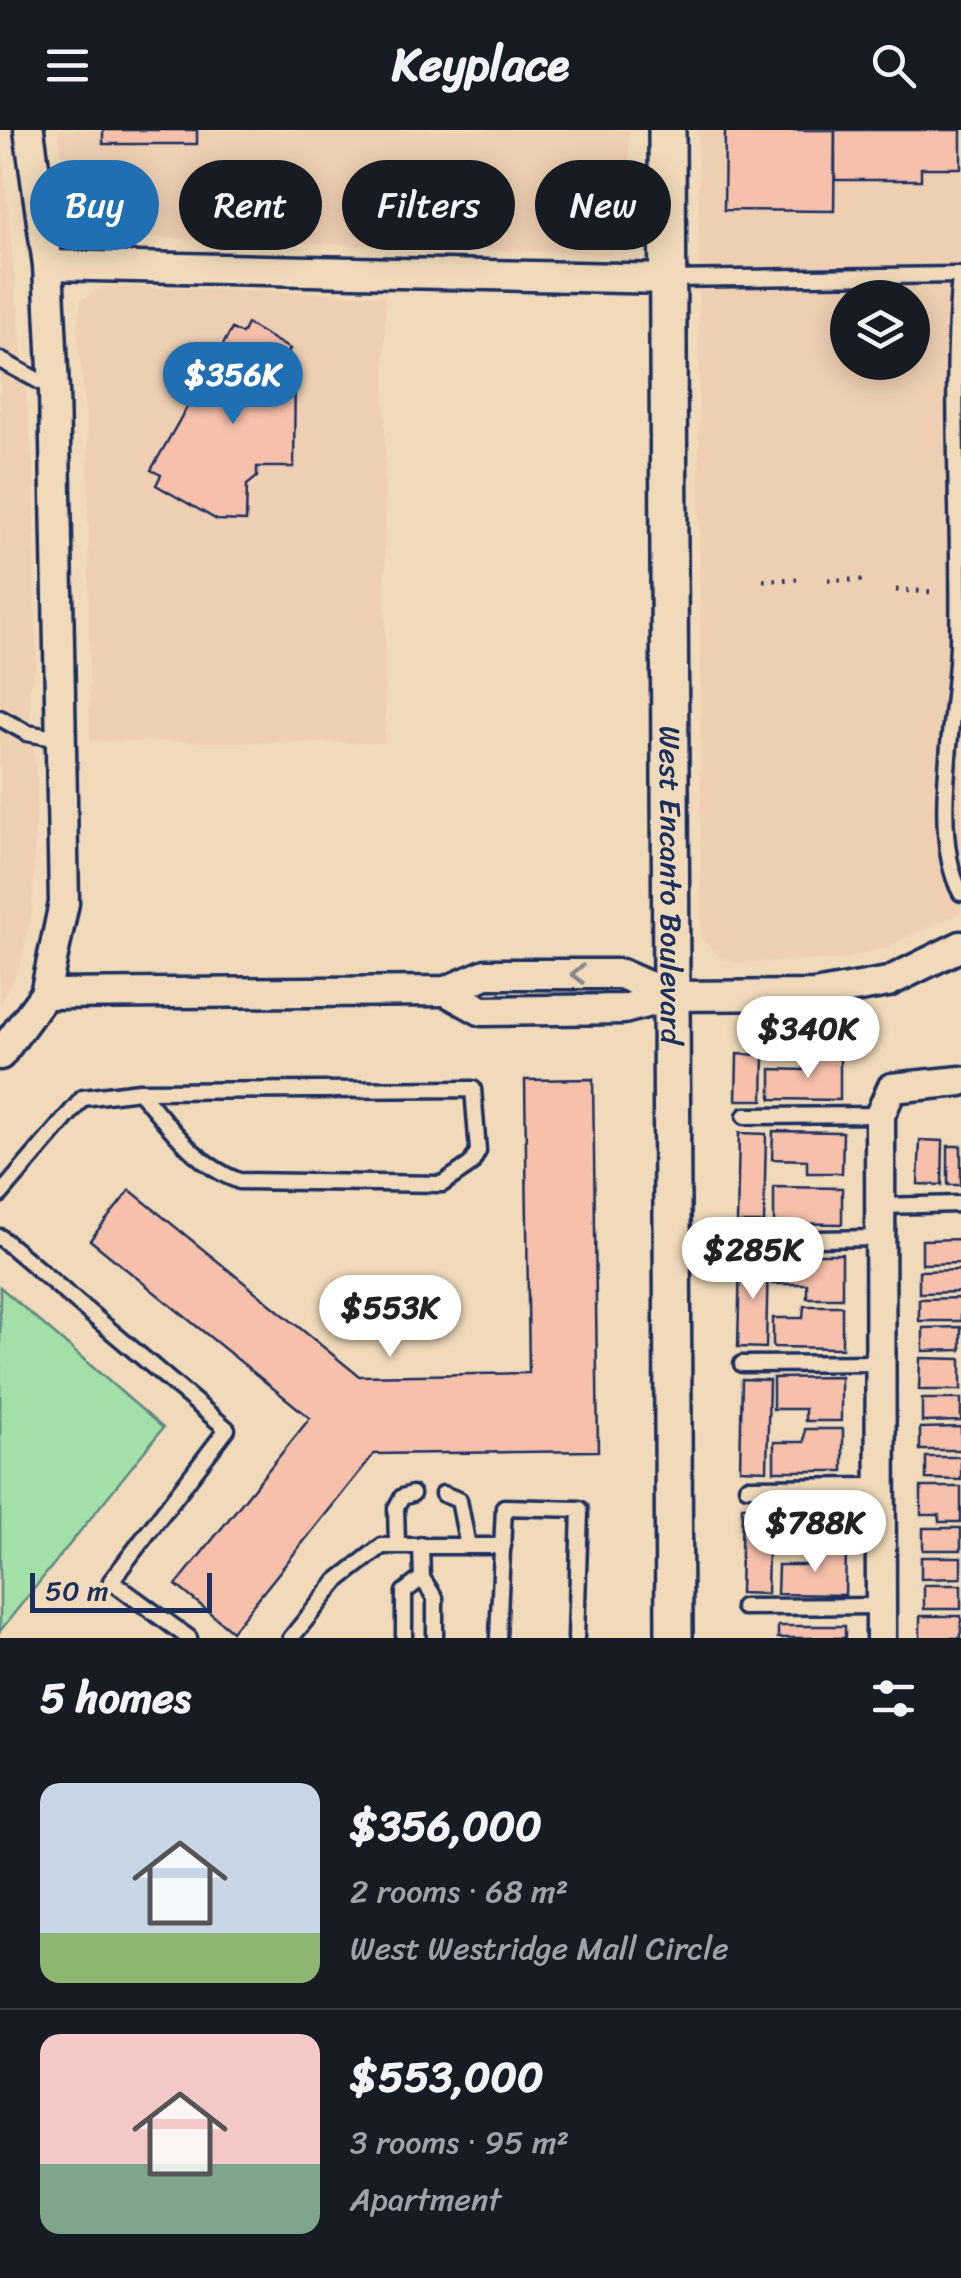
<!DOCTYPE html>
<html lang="en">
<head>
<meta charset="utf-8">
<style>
  :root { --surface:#171b24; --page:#20242c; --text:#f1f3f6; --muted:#9ea1a6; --line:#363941; --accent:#1f6fb2 }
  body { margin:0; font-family:Sriracha,sans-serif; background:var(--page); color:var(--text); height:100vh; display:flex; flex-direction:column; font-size:38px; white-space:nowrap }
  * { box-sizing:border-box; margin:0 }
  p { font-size:32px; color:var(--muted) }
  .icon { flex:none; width:55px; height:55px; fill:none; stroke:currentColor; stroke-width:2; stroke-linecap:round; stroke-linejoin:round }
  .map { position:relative; height:1508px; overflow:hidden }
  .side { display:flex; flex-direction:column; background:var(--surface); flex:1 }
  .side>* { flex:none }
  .top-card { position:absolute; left:30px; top:30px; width:902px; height:90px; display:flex; gap:20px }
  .buttons { position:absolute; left:830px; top:150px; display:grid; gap:20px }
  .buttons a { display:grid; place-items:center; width:100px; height:100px; border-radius:50%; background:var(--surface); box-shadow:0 5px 25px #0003; font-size:50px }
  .scale { position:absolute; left:30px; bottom:25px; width:182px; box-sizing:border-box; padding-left:10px; border:5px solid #1b2f5e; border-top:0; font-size:28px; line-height:35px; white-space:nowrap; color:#1b2f5e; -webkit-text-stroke:8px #f0dab9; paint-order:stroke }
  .price { position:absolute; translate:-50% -85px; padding:0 22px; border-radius:35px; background:#fff; color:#222; font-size:32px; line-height:65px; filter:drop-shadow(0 2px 5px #0008) }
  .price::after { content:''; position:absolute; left:50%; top:60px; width:30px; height:22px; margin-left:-15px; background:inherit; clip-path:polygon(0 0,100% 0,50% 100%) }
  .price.on { background:var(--accent); color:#fff }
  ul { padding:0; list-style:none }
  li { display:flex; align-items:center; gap:30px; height:250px; padding:0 40px }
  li+li { border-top:2px solid var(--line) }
  li span { display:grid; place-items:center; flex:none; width:280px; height:200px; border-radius:20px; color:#555 }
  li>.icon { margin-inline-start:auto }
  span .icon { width:120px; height:120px; fill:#fffc; stroke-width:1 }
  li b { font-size:42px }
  h2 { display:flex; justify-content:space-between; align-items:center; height:120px; padding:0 40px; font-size:42px }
  .pill { padding:0 35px; border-radius:45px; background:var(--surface); box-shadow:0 5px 25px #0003; font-size:35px; line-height:90px }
  .pill.on { background:var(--accent); color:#fff }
  header { display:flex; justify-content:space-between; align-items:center; height:130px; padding:0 40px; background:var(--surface); font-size:45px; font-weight:700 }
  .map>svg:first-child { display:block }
  .built { fill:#eecfb2; fill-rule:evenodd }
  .green { fill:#a2e0a8; stroke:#5e8883; stroke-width:2.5 }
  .building { fill:#f6c0aa; stroke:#1b2f5e; stroke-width:2.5 }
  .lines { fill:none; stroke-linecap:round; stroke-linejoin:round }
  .service-casing { stroke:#1b2f5e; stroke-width:21 }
  .minor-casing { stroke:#1b2f5e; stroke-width:35 }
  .tertiary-casing { stroke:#1b2f5e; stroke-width:42 }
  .path { stroke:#1b2f5e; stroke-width:5; stroke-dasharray:2.5 8; stroke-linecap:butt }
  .service { stroke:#f0dab9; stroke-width:14 }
  .minor { stroke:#f0dab9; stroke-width:28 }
  .tertiary { stroke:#f0dab9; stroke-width:35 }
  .oneway { stroke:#86848c }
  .labels { text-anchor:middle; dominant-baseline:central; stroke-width:9; stroke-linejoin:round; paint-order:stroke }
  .street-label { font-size:30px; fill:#1b2f5e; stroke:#f0dab9 }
</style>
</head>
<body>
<header><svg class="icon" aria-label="menu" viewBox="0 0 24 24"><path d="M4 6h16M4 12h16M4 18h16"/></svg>Keyplace<svg class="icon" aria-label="search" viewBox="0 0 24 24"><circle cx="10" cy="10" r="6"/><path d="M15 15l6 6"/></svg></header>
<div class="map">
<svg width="961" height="1508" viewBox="0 0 961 1508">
  <rect width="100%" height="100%" fill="#f0dab9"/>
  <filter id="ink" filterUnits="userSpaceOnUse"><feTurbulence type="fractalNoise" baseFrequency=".01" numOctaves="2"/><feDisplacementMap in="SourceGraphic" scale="20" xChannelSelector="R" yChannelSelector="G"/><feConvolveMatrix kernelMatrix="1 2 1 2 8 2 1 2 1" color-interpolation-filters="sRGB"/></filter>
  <g filter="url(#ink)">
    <g class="built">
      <polygon points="0,0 34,344 36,536 29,560 37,655 32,781 19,837 0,873"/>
      <polygon points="59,0 629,0 630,91 626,108 609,124 88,105 69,93 65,79"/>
      <path d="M698,0H961V782L886,817L846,829L737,833L723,829L701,808ZM848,168H912V232H848Z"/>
      <polygon points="102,156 385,165 385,613 90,611 88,311 77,197 81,170"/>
    </g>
    <polygon class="green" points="0,1157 163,1298 0,1501"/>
    <g class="building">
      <rect x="103" y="0" width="94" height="14"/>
      <polygon points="725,0 835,0 834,81 724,80"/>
      <polygon points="835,0 961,0 961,38 921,38 921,50 835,50"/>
      <polygon points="247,194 290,219 284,229 295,234 294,337 257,337 257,347 247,355 246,391 217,390 156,355 161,345 151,340 232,199 242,204"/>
      <polygon points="737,924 764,925 763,970 736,970"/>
      <polygon points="804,927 840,928 840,970 771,969 771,939 804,940"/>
      <polygon points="593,949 598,1321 374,1324 232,1501 176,1455 310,1288 90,1110 130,1060 359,1246 529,1243 525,950"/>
      <polygon points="773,1001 843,1002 842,1043 807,1043 807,1030 772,1029"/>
      <polygon points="739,1003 766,1004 764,1093 737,1093"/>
      <polygon points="920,1010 943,1011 942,1055 918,1054"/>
      <rect x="948" y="1016" width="13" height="39"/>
      <polygon points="774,1057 842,1058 842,1094 774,1093"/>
      <polygon points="961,1109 961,1133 922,1134 922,1110"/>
      <polygon points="772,1124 842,1124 842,1168 807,1168 807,1154 772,1154"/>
      <polygon points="740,1127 768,1128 766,1218 738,1217"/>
      <polygon points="961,1140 961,1162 919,1163 919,1141"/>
      <polygon points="961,1168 961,1191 919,1191 919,1169"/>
      <polygon points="804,1176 842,1176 842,1218 773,1217 773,1188 803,1188"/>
      <polygon points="961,1197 961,1220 923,1221 923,1198"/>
      <polygon points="920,1228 961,1229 961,1260 919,1260"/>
      <polygon points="841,1247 841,1291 805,1291 805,1279 773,1279 773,1248"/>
      <polygon points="742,1249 769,1250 767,1340 740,1339"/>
      <polygon points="922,1269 961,1269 961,1291 922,1292"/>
      <polygon points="961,1297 961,1320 920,1320 920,1298"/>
      <polygon points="805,1299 843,1299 843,1341 774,1341 774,1312 804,1312"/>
      <polygon points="926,1327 961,1327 961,1350 926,1349"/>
      <polygon points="921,1357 961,1357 961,1392 939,1392 939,1385 921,1385"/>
      <polygon points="776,1371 844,1372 843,1415 807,1414 808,1401 776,1401"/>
      <polygon points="742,1376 769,1376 767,1464 740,1463"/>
      <rect x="923" y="1398" width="38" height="22"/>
      <polygon points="809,1420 846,1421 845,1465 777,1464 778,1435 809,1435"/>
      <polygon points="921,1427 961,1427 961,1448 921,1449"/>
      <rect x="924" y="1455" width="37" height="24"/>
      <rect x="920" y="1486" width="41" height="22"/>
      <rect x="778" y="1496" width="67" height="12"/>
    </g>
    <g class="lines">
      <g class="service-casing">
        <g id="service">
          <path d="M960,145C949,267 961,391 958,513C957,580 928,704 961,763"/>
          <polyline points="668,149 961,145"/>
          <polyline points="0,230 54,259"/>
          <polyline points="0,588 27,603 60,609"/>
          <polyline points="745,986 880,985"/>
          <path d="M0,1065L83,968L139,961L473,959L478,1021L471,1034L442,1054L239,1051C195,1035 169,995 139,961"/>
          <polyline points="880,1076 961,1074"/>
          <polyline points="0,1107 227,1299 111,1451 189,1508"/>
          <polyline points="743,1110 880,1108"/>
          <polyline points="742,1234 881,1233"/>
          <polyline points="747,1357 881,1356"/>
          <polyline points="443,1364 459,1370 468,1416"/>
          <polyline points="397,1413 396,1378 402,1367 412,1364"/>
          <polyline points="421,1415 422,1448 435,1468 435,1508"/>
          <polyline points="743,1477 881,1476"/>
          <polyline points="291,1508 337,1451 382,1416 503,1416"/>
          <polyline points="404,1508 404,1462 422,1448"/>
          <polyline points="498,1508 504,1377 580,1379 576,1508"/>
        </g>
      </g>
      <g class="minor-casing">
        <g id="minor">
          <polyline points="48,135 668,149"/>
          <polyline points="446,861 482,881 624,879 671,866 814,865 888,852 961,816"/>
          <polyline points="45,864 446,861 486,844 621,844 671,866"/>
          <polyline points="0,925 45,864 64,773 54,260 48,135 29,0"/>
          <polyline points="881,1508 880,985 892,958 961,951"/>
        </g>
      </g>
      <g class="tertiary-casing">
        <g id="tertiary">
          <path id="s1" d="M667,0L674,1508"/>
        </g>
      </g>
      <g class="path">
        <polyline points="763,450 801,449"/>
        <polyline points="828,450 870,450"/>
        <polyline points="896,460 935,462"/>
      </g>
      <use href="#service" class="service"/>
      <use href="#minor" class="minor"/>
      <use href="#tertiary" class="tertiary"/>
    </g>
    <defs><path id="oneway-chevron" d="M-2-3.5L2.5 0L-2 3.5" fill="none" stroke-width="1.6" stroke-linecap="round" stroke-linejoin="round" transform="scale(2.5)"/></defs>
    <use class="oneway" href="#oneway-chevron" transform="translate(578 844) rotate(180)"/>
  </g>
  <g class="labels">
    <g class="street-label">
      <text stroke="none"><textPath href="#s1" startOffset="755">West Encanto Boulevard</textPath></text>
    </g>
  </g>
</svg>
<div class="buttons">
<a><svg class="icon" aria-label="layers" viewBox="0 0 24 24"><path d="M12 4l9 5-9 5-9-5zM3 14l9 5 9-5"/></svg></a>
</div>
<div class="scale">50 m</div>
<b class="price on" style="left:233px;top:297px">$356K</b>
<b class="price" style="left:808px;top:951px">$340K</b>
<b class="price" style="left:753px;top:1172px">$285K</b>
<b class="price" style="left:390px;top:1230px">$553K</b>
<b class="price" style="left:815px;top:1445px">$788K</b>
<div class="top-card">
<a class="pill on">Buy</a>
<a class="pill">Rent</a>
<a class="pill">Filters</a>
<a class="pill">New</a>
</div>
</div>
<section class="side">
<h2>5 homes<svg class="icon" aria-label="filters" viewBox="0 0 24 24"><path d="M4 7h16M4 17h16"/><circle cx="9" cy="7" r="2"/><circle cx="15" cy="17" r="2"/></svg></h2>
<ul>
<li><span style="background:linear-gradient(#c9d6e8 75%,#8fb573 0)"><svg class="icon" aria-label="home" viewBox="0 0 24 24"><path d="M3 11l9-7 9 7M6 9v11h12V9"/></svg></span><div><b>$356,000</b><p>2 rooms · 68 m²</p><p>West Westridge Mall Circle</p></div></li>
<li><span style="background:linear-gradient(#f6c9c9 65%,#7fa58c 0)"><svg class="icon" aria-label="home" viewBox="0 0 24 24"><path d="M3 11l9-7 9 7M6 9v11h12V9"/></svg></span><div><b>$553,000</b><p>3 rooms · 95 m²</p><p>Apartment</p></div></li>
</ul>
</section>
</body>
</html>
